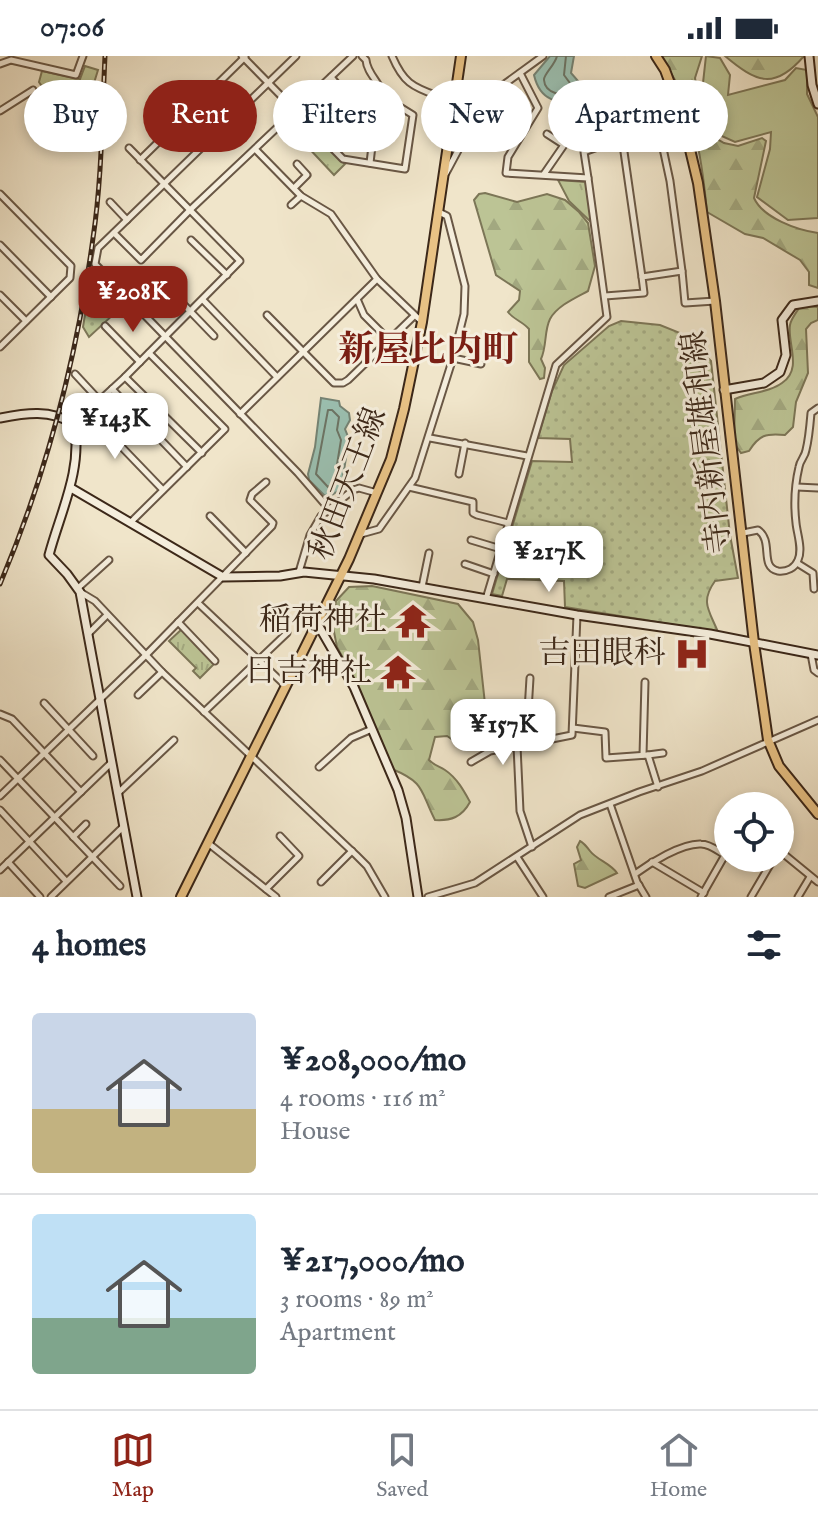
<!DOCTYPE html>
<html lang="en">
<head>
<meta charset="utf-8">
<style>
  :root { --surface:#fff; --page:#f6f6f7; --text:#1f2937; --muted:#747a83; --line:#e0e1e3; --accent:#8f2418 }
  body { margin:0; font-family:"IM FELL English","Noto Serif JP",serif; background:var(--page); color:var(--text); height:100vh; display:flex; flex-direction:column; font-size:30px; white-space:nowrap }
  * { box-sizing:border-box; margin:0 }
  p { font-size:26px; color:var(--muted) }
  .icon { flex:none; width:44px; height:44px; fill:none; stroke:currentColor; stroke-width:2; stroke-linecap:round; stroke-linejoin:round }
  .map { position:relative; height:841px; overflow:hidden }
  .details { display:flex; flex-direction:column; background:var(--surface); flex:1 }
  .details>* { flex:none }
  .top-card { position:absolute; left:24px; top:24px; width:770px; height:72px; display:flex; gap:16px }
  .controls { position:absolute; left:714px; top:736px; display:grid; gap:16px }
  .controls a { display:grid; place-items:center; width:80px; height:80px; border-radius:50%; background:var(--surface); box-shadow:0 4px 12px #0003; font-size:40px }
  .price { position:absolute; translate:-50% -68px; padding:0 18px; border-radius:16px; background:#fff; color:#222; font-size:26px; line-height:52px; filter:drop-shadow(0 2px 4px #0008) }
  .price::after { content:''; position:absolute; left:50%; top:48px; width:24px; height:18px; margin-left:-12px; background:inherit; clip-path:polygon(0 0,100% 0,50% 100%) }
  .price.active { background:var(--accent); color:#fff }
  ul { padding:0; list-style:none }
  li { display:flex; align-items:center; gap:24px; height:200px; padding:0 32px }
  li+li { border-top:2px solid var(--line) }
  li span { display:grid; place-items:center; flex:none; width:224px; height:160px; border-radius:8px; color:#555 }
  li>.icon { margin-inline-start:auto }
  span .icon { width:96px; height:96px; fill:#fffc; stroke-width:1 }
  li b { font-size:34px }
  h2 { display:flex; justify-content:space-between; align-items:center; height:96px; padding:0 32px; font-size:34px }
  .tag { padding:0 28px; border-radius:36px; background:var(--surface); box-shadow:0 4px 12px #0003; font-size:28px; line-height:72px }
  .tag.active { background:var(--accent); color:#fff }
  .status { display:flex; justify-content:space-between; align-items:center; height:56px; padding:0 40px; background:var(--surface); direction:ltr }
  .status svg { height:22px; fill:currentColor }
  .dock { display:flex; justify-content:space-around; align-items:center; height:112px; border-top:2px solid var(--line); background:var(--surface); font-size:22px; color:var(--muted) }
  .dock a { display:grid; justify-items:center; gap:4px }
  .dock .active { color:var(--accent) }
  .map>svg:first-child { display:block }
  .grass { fill:url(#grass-dots); stroke:#7c7657; stroke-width:2 }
  .forest { fill:url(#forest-firs); stroke:#7c7657; stroke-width:2 }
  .park { fill:url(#park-tufts); stroke:#7c7657; stroke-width:2 }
  .garden { fill:#bcc495; stroke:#7c7657; stroke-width:2 }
  .water { fill:#9bc0b1; stroke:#758374; stroke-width:2 }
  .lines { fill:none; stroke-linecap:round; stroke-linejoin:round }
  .shore { stroke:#6c7465; stroke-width:2 }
  .street-casing { stroke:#695745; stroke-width:9 }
  .secondary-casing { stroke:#3c2819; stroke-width:11 }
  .primary-casing { stroke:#3c2819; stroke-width:12 }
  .street { stroke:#f5eedd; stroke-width:5 }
  .secondary { stroke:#f5eedd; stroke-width:7 }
  .primary { stroke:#e8c285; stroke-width:8 }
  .rail-casing { stroke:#3c2819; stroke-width:5 }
  .rail { stroke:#f5eedd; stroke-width:2; stroke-dasharray:6; stroke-linecap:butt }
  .labels { text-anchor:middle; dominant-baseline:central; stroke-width:6; stroke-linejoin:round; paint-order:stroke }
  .street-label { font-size:32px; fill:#3c2819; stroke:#f5eedd }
  .poi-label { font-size:32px; fill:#3c2819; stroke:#f5eedd; text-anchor:end }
  .quarter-label { font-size:36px; font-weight:bold; fill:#7a1f14; stroke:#f5eedd }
</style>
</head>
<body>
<div class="status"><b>07:06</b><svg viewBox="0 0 49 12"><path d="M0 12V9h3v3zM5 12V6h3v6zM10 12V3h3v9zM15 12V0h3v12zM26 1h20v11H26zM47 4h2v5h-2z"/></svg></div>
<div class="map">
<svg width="818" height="841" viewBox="0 0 818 841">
  <defs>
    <pattern id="grass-dots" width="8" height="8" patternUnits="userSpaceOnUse" patternTransform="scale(2)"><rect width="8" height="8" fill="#bcc495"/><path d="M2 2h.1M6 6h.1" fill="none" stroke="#a2a880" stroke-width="1.8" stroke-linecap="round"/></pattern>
    <pattern id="forest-firs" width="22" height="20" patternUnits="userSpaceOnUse" patternTransform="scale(2)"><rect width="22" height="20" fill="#bcc495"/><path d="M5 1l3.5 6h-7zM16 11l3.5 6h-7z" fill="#a2a880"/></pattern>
    <pattern id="park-tufts" width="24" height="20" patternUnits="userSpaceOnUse" patternTransform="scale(2)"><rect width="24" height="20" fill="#bcc495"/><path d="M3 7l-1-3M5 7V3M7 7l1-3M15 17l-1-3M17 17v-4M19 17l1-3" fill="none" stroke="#a2a880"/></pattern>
  </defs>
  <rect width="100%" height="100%" fill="#f0e5ca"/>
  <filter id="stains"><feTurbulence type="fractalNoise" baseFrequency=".0025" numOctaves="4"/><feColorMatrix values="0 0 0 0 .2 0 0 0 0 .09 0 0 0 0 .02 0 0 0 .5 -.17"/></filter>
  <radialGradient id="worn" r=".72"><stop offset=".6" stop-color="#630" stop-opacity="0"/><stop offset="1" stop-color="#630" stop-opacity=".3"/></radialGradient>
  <g class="grass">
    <polygon points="89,234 95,234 115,257 89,281 83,271"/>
    <path d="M621,265L660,269L685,279L711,305L730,479L738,522L715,525C700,546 709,554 718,576L565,551L564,525L507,523L502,540L492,538L532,405L572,406L570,383L538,382L552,335L564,309L609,270Z"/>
  </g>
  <g class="forest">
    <path d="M659,0H702L695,22L698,40L714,81L724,87L738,90L762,82L766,85L754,142C763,162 797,174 818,177V232L809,229V216L800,204L763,182L745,178L707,156C702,103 694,43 659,0Z"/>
    <path d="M725,0H804C774,35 756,26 725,0Z"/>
    <path d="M485,137L517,146L547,138L565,144L579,156L588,167L595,210L588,235C575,242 557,250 550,263C544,275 547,290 541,303L545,312L544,322L540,323L529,306V273C522,265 514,264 508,256L519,244L520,235L496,219L474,144L479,138Z"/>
    <path d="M806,250L818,251V264L811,267L806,273L808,317L796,346L793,371L785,379C766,377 759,379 749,395L741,397L734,387L735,343C750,336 769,337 782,327C803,313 787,287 790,269C791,263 796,257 799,252Z"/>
    <path d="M372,530L458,548L473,566L478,584L485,648L480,662L470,675L456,686L447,680L435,681L429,704C435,710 439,710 445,714C457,722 464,735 470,746C462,761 451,765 435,764C420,735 426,727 392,713L355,624L337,591L333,571L336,545L349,531Z"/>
    <path d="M580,785C584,787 587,791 590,795C597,804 610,807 617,817L585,832L578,830L574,808L581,804L577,791Z"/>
  </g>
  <g class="park">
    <polygon points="85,10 98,14 94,27 61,42 47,38 39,26 42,15 80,23"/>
    <polygon points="315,77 345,108 334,119 304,87"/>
    <polygon points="558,124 586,126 593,168 569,145"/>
    <polygon points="182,573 215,607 200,622 193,615 196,612 169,585"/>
  </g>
  <polygon class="garden" points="706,0 720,2 730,19 728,39 785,24 796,12 807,14 807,38 818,61 818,162 788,164 757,141 770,93 771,76 735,86 715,77 702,36"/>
  <g class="water">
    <path d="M550,0H574L571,17L585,33L582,44C558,49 540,45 534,19Z"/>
    <polygon points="321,342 339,345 340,350 349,357 350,364 345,373 349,383 341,433 329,441 324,439 309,424 308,418 315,391"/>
  </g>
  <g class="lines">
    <g class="shore">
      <path d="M557,0C555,9 543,19 544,24C545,38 563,40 573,38L575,34L564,19L566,0"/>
      <polygon points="328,354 332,354 339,361 337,374 341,384 334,427 328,431 316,418"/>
    </g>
    <g class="street-casing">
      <g id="street">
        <path d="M242,0L343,103L405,113L413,59L384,41C381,27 367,18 366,4L362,0"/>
        <polyline points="296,0 98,192 95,208 298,417 329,453"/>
        <path d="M392,0C403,26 412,31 438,40L441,82L447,90"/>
        <polyline points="0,8 11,4 76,19 83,0"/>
        <polyline points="331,21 342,34 335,94"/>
        <polyline points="0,55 33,34"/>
        <polyline points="658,69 670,125 682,215"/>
        <polyline points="622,82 642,221"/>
        <polyline points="255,93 301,140 331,158 377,223 421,265"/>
        <polyline points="140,104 245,1"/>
        <polyline points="370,107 377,47 384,41"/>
        <polyline points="446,117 477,59 499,32 543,0"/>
        <polyline points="544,118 564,89 547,78"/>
        <polyline points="588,122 584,96 682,60"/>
        <polyline points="294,132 307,119 297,108"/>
        <polyline points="0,138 71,210 70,222 0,291"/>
        <polyline points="110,146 127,164"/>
        <polyline points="291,149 301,140"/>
        <polyline points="114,177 141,204 190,154 353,0"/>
        <polyline points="191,184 227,219"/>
        <polyline points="0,189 51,241"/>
        <polyline points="159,223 214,280"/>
        <polyline points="0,239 26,265"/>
        <polyline points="605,240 644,237 642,221 682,215 685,247 715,245"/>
        <polyline points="357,243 364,259 389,284"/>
        <polyline points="203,244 277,321"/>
        <polyline points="267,259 334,327 343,327 348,324 414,260"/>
        <polyline points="105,270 140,306"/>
        <polyline points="453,302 481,308"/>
        <polyline points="75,318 100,345"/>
        <polyline points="125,321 202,397"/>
        <polyline points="112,333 187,411"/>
        <polyline points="88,356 163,434"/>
        <polyline points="240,358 377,223"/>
        <polyline points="74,368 125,321 240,205 129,92"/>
        <polyline points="430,382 527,400"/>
        <polyline points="459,418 465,387"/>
        <polyline points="409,431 473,446 473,457 477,459 508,467"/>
        <polyline points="797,431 818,432"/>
        <polyline points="210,460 246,497"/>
        <polyline points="131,466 225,373 149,297"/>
        <path d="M743,477L758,474C774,485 759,511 778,515C787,516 795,512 798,504C803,493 797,478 796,467C794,450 795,428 799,411C800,404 805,401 806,394C809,382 810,369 811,357L818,352"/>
        <polyline points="361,478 379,473 415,422 453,302 464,258 465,230 447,160 439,156"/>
        <polyline points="471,484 501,493"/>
        <polyline points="797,507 813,517 814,533"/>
        <polyline points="465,508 494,518"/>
        <polyline points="299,516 310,479 321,460 353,434 359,432 377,437"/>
        <polyline points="422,531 429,497"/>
        <polyline points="78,532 109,504"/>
        <polyline points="80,536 95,545 162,616 356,799 367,810 385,841"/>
        <polyline points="486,543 556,309 607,261 588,122 506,117 508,101 538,52 520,17"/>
        <polyline points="198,547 285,629"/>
        <polyline points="178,566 215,605"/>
        <polyline points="88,578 107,559"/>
        <polyline points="811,598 814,614 818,617"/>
        <polyline points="138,639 162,616"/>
        <polyline points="44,647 93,700"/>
        <polyline points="204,656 287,577"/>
        <polyline points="0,658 12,663 81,736"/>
        <polyline points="573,672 605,676 606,702 648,699 658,731"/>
        <polyline points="526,688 530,622"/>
        <polyline points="643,699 645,626"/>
        <polyline points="648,699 663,697"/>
        <polyline points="0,704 120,830"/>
        <polyline points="471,706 490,695 517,690"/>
        <polyline points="319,711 351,682 372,673"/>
        <polyline points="118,737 174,684"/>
        <polyline points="0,740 146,599 272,470 273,467 250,444 252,438 266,426"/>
        <polyline points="610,748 637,826 646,841"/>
        <polyline points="0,754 66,825"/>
        <polyline points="73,781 86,768"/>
        <polyline points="208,787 276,841"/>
        <polyline points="532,791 520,755 517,690 572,679 577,559"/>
        <polyline points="780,795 818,826"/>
        <polyline points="517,801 543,841"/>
        <polyline points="8,806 40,841"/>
        <polyline points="652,806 704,837"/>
        <polyline points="0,814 112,706"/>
        <path d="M635,818C650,807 682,787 701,788C710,788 718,795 725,799L728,794"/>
        <polyline points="321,826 352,795"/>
        <polyline points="266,833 299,800 280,780"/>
        <polyline points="51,841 124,770"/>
        <polyline points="428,841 475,827 580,759 639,736 702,715 818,664"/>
        <polyline points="609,841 639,829"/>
        <polyline points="701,841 725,799"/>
        <polyline points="751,841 774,802"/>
        <polyline points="798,841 810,821"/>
      </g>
    </g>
    <g class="secondary-casing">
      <g id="secondary">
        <polyline points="809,0 812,29 818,48"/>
        <polyline points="724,334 764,327 780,316 786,299 782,264 793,249 818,245"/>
        <path d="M0,362C26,357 50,353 74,368C83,413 60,457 49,499L67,518L80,536L137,841"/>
        <polyline points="71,432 223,521 280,520 304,516 374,523 577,559 710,578 818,599"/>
        <polyline points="317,567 354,631 398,734 406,762 418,841"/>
      </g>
    </g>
    <g class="primary-casing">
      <g id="primary">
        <polyline points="656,0 665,14 682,60 698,127 715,245 754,587 768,684 779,710 818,758"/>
        <polyline points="181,841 349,503 391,403 404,353 422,266 461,0"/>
      </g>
    </g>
    <use href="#street" class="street"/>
    <use href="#secondary" class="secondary"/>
    <use href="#primary" class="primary"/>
    <g class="rail-casing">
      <path id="rail" d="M0,528C47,417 77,301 93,182C102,122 102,61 105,0"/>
    </g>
    <use href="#rail" class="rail"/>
  </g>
  <defs>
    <g id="temple-bare" transform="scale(2.76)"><path d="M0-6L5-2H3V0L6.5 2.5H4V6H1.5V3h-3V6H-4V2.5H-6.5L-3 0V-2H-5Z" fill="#8f2418" stroke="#f5eedd" stroke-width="2.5" paint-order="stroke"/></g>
    <g id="hospital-bare" transform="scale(2.76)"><path d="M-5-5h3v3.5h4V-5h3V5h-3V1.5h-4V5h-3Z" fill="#8f2418" stroke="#f5eedd" stroke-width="2.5" paint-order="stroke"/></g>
  </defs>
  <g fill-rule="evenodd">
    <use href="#temple-bare" x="413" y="565"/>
    <use href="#hospital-bare" x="692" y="598"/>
    <use href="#temple-bare" x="398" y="616"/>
  </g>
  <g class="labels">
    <g class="street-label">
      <text transform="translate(708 386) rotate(-97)">寺内新屋雄和線</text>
      <text transform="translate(349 428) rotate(-69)">秋田天王線</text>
    </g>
    <g class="poi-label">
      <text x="387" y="565">稲荷神社</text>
      <text x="666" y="598">吉田眼科</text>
      <text x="372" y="616">日吉神社</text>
    </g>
    <g class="quarter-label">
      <text x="428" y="295">新屋比内町</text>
    </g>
  </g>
  <rect width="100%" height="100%" filter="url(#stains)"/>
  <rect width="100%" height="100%" fill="url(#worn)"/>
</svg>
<div class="controls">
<a><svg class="icon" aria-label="locate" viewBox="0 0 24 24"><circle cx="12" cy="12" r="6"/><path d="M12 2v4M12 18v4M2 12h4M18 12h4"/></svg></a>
</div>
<b class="price active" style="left:133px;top:278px">¥208K</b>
<b class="price" style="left:115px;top:405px">¥143K</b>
<b class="price" style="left:549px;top:538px">¥217K</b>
<b class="price" style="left:503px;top:711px">¥157K</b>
<div class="top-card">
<a class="tag">Buy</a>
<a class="tag active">Rent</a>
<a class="tag">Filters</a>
<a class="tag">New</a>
<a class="tag">Apartment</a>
</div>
</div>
<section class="details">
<h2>4 homes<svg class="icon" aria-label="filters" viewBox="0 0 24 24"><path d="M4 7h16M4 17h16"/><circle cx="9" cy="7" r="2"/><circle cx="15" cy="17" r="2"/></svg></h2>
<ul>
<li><span style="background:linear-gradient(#c9d6e8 60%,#c2b280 0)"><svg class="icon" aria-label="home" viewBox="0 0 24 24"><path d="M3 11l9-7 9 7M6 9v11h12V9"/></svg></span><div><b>¥208,000/mo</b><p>4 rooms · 116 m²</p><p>House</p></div></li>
<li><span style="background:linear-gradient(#bfe0f5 65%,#7fa58c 0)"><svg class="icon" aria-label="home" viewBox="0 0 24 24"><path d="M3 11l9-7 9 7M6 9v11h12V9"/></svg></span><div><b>¥217,000/mo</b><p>3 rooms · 89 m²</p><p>Apartment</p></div></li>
</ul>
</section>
<nav class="dock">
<a class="active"><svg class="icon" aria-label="map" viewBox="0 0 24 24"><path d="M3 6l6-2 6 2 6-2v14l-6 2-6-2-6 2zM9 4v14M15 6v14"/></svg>Map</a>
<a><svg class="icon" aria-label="saved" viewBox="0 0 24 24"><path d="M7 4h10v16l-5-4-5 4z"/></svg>Saved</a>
<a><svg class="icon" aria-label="home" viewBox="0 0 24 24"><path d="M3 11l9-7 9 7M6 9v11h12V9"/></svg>Home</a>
</nav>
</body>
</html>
